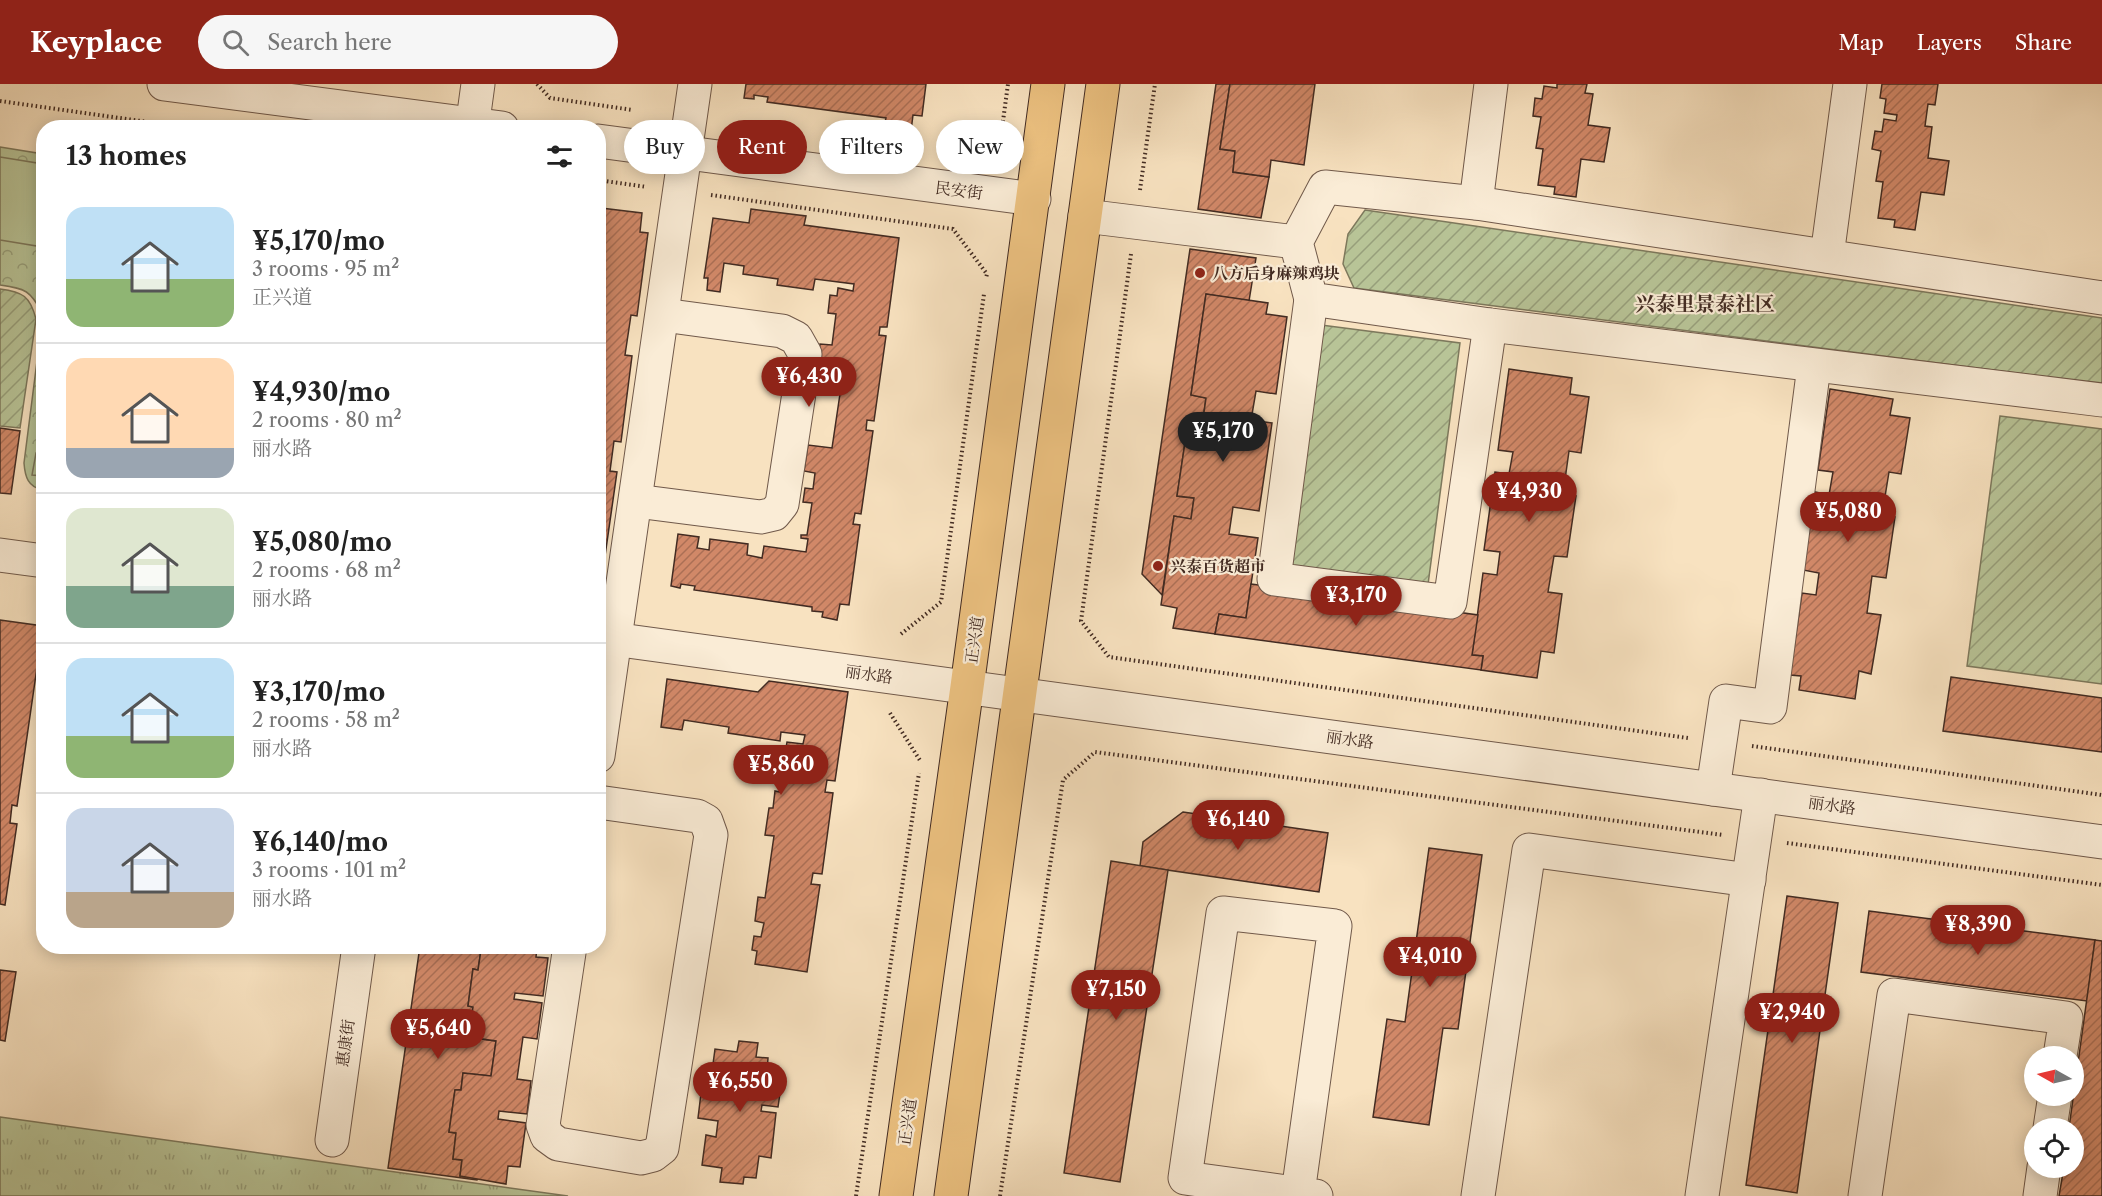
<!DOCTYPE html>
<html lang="en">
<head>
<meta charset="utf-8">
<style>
  :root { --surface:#fff; --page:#f6f6f6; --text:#222; --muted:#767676; --line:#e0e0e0; --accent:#8f2418 }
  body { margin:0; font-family:"Libre Caslon Text","Noto Serif SC",serif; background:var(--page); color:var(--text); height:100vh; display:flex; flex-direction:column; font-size:22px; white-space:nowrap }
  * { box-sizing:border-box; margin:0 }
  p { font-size:20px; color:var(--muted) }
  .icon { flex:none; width:33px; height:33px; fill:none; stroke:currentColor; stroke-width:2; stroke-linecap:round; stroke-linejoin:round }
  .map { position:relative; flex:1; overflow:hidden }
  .details { position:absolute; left:36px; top:36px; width:570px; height:834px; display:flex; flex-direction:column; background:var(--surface); border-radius:24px; box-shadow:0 3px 15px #0003 }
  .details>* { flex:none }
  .top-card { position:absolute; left:624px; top:36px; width:570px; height:54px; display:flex; gap:12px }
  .needle { width:39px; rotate:278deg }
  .controls { position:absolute; left:2024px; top:962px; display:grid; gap:12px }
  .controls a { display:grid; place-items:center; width:60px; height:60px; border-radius:50%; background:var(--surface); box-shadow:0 3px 15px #0003; font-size:30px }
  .price { position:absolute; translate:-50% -51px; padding:0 14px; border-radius:21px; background:var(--accent); color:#fff; font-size:20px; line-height:39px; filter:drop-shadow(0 2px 3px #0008) }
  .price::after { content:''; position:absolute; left:50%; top:36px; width:18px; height:14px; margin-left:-9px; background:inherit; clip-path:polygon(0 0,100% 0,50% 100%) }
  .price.selected { background:#222; color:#fff }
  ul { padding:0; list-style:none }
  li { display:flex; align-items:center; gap:18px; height:150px; padding:0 30px }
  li+li { border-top:2px solid var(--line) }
  li span { display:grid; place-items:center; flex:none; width:168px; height:120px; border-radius:18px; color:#555 }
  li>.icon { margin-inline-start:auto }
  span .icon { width:72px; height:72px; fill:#fffc; stroke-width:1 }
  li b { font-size:26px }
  h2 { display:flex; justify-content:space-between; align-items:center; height:72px; padding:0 30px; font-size:26px }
  .tag { padding:0 21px; border-radius:27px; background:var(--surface); box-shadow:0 3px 15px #0003; font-size:21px; line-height:54px }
  .tag.selected { background:var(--accent); color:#fff }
  header { display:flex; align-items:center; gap:36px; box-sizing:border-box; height:84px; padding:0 30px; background:var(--accent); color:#fff }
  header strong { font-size:28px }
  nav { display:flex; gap:33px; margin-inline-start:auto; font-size:21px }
  .search { width:420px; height:54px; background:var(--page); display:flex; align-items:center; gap:15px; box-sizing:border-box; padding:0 21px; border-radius:33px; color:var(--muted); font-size:22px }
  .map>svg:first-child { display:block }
  .grass { fill:url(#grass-tufts); stroke:#7d785c; stroke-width:1.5 }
  .park { fill:url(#park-crowns); stroke:#7d785c; stroke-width:1.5 }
  .garden { fill:url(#garden-furrows); stroke:#7d785c; stroke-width:1.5 }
  .pitch { fill:#b8c497; stroke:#7d785c; stroke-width:1.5 }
  .building { fill:url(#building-hatch); stroke:#422b22; stroke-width:1.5 }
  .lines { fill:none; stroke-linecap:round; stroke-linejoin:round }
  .minor-casing { stroke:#70594a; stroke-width:35 }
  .major-casing { stroke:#422b22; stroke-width:35 }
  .path { stroke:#422b22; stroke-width:4; stroke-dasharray:1.5 3; stroke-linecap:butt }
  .minor { stroke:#faecd6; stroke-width:33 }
  .major { stroke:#ecc180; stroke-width:33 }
  .poi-dot { fill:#8f2418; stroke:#faecd6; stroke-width:2 }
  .labels { text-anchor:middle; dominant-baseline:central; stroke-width:4.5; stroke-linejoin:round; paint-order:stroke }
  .street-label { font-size:16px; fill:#422b22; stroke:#faecd6 }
  .poi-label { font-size:16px; font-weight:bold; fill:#422b22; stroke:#faecd6; text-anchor:start }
  .quarter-label { font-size:20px; font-weight:bold; fill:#422b22; stroke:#faecd6 }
</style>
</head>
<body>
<header>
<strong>Keyplace</strong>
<div class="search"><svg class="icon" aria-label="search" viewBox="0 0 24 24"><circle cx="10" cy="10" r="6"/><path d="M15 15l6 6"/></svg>Search here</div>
<nav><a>Map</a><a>Layers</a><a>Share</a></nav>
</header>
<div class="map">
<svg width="2102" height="1112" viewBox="0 0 2102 1112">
  <defs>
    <pattern id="grass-tufts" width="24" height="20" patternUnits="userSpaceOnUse" patternTransform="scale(1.5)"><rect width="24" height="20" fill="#b8c497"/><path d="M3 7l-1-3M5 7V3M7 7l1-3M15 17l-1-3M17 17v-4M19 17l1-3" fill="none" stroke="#979f7b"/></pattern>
    <pattern id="park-crowns" width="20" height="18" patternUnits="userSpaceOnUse" patternTransform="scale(1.5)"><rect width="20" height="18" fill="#b8c497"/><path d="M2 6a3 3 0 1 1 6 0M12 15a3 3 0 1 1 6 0" fill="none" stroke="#979f7b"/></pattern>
    <pattern id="garden-furrows" width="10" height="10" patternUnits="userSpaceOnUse" patternTransform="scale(1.5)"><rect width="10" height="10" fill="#b8c497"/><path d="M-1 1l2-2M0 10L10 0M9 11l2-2" fill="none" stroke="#979f7b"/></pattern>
    <pattern id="building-hatch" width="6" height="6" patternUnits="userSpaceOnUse" patternTransform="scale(1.5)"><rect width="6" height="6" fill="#d18868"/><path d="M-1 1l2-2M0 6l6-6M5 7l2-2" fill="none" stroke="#ab6f55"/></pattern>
  </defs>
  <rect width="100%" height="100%" fill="#f8e2c0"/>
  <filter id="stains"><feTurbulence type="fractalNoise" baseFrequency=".00333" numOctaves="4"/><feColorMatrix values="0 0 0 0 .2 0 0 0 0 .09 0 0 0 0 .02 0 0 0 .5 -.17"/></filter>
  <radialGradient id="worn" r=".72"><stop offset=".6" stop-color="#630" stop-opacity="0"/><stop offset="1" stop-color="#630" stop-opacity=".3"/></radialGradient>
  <polygon class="grass" points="0,1033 568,1112 0,1112"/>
  <path class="park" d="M0,63L43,70V406C28,403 25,393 24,379L43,230C30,206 26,205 0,201Z"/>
  <g class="garden">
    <polygon points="1365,126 2102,234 2102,300 1354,204 1343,180 1348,150"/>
    <path d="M0,205C23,208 30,212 36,235L20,344L0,342Z"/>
    <polygon points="1321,241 1460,259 1427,508 1289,491"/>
    <polygon points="2000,332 2102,345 2102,600 1967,582"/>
  </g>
  <g class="pitch">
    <polygon points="0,73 43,80 43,163 0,156"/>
    <polygon points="36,369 43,370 43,392 32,391"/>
  </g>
  <g class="building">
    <polygon points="746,0 926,0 922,32 913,31 911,47 895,45 896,39 885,38 886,34 767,18 768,13 754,11 754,15 744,14"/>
    <polygon points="1216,0 1230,0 1220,65 1235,67 1233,88 1269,93 1261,134 1198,125"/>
    <polygon points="1230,0 1315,0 1304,81 1271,76 1269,93 1233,88 1235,67 1220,65"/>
    <polygon points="1557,0 1587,0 1585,9 1593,10 1588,41 1610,44 1604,78 1581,75 1576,113 1554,110 1555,103 1538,101 1543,65 1536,64 1541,33 1533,32 1535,14 1542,15 1544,2 1557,4"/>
    <polygon points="1882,0 1938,0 1935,21 1928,20 1925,42 1932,43 1928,74 1949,77 1944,111 1921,108 1915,146 1894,143 1895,136 1878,134 1883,98 1876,97 1881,67 1872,65 1875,47 1882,48 1884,35 1896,37 1897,31 1884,29 1886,15 1880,14"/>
    <polygon points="601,124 642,129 640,148 648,149 637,232 631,231 625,271 632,272 621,358 614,357 610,387 617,388 604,479 598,478 598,139"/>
    <polygon points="751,125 806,132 804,141 899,154 887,243 880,243 879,251 886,252 874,337 867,336 866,346 873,347 861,430 855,429 853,440 860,441 849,521 840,520 837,536 822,533 823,528 812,527 812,523 694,506 695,502 681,500 680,504 671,502 678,450 699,453 697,464 709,466 710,455 748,460 747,471 762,474 764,462 806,468 808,455 801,454 801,451 807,451 812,419 803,418 805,404 813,405 815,389 804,387 808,361 832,364 841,303 815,299 820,260 832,261 836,230 828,229 830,211 837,212 838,204 853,207 854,200 815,195 813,206 777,201 778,195 743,190 744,182 724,179 720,208 707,206 708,194 704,194 713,134 749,139"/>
    <polygon points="1190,165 1256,174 1249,217 1206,210 1191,311 1206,314 1203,335 1189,332 1177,412 1194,414 1191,435 1174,432 1162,511 1142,490"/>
    <polygon points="1206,210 1268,219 1266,230 1287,233 1276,310 1256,307 1251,336 1272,339 1259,427 1233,423 1229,450 1258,454 1246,534 1219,530 1215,550 1173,544 1177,524 1161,521 1174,432 1191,435 1194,414 1177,412 1189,332 1203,335 1206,314 1191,311"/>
    <polygon points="1509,285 1572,294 1570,310 1589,313 1581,369 1569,367 1563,410 1576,412 1567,473 1554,472 1548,508 1562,510 1554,569 1541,567 1537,594 1481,586 1483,572 1472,571 1483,489 1497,491 1500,468 1484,466 1495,388 1509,390 1513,368 1498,366"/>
    <polygon points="1830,305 1893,315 1890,331 1910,334 1901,390 1889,388 1882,431 1895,433 1886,494 1872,492 1867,529 1881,531 1871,590 1859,587 1855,615 1799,606 1801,592 1790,591 1802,509 1816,511 1819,489 1803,486 1815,408 1829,411 1833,388 1818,386"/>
    <polygon points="0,344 20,347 11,410 0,409"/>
    <polygon points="1251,500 1478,531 1472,571 1483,572 1481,586 1215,550 1219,530 1246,534"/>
    <polygon points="0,536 43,542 17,722 12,721 10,739 17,740 5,821 0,820"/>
    <polygon points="1951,593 2102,614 2102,668 1943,647"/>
    <polygon points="667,595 758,608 769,597 848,608 835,697 827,696 825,708 833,709 822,790 813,789 811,800 820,801 807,888 755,880 757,867 752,866 754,852 761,853 764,839 755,837 758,813 765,814 774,752 765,751 769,724 773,724 775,707 780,708 784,680 778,679 780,663 786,664 787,658 803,660 805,651 781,648 780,657 728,649 729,643 684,636 682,646 661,643"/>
    <polygon points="1183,728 1328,749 1319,808 1140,782 1143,758"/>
    <polygon points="1429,764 1482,771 1458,945 1443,944 1429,1041 1373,1033 1387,935 1405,938"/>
    <polygon points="1111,777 1168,786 1120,1098 1064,1089"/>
    <polygon points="1787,812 1838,819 1797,1109 1746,1101"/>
    <polygon points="1869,827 2095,856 2087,917 1861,888"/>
    <polygon points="2095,856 2102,857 2102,1112 2059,1112 2064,1083 2073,1083 2073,1044 2069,1044"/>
    <polygon points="420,862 505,862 505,869 481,866 478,886 473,885 468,922 473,923 468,953 496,957 491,992 463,989 461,1006 455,1006 449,1048 456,1049 453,1075 462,1076 460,1092 478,1094 477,1096 388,1084"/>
    <polygon points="505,862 537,862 536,873 548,874 543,912 515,909 514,915 542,919 537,955 523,953 517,995 531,997 527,1030 499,1027 498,1035 526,1039 520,1083 508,1082 506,1100 460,1092 462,1076 453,1075 456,1049 449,1048 455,1006 461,1006 463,989 491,992 496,957 468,953 473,923 468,922 473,885 478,886 481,866 505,869"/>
    <polygon points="0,886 16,888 5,957 0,956"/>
    <polygon points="739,957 758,959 756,973 768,974 767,987 783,989 778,1023 762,1021 761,1027 776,1029 771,1074 759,1072 756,1094 744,1093 743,1100 720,1098 722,1084 702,1081 706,1051 716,1053 718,1037 698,1034 703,993 724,995 726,982 713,980 715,965 737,968"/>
  </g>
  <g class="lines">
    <g class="minor-casing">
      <g id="minor">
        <polyline points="164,0 502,44"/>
        <polyline points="472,44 478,0"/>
        <polyline points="598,57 1034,115"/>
        <polyline points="1476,119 1491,0"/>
        <polyline points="1085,132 1296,158"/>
        <polyline points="1827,172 1850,0"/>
        <polyline points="2102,214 1476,119 1325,103 1296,158 1311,215 1490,241 2102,316"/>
        <polyline points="1311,215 1274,495 1450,518 1490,241"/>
        <polyline points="636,417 761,433 774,430 782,420 805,270 796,254 782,247 663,231"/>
        <polyline points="0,471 44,477"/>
        <polyline points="598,553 2102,758"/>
        <polyline points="598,672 695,0"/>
        <polyline points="1713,705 1726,617 1770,623 1814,282"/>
        <polyline points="570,862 543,1041 547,1052 558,1060 641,1074 653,1071 662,1064 711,751 706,737 697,732 598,718"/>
        <polyline points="2050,1044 2055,1011"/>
        <polyline points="332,1056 359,862"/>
        <polyline points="1298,1109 1335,842 1223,829 1185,1094 1316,1112"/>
        <polyline points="1478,1112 1529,766 1749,796"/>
        <polyline points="1702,1112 1761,711"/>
        <polyline points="1865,1112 1894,911 2066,934 2060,972"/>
        <polyline points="2040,1112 2044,1083"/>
      </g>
    </g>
    <g class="major-casing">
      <g id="major">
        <polyline points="896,1112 967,603 1048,0"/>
        <polyline points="951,1112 1103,0"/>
      </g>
    </g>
    <g class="path">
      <polyline points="537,0 550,14 633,26"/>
      <polyline points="0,17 190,44"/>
      <polyline points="961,72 1003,37 1008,0"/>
      <polyline points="598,96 647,103"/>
      <polyline points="1140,106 1155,0"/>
      <polyline points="711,111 953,145 987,190 986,194"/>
      <polyline points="1131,170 1081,537 1109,573 1688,654"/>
      <polyline points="901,550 941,518 984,210"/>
      <polyline points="890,629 921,678"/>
      <polyline points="1752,662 2102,711"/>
      <polyline points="1787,759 2102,801"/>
      <polyline points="856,1112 919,689"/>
      <polyline points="1000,1112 1063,696 1095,668 1723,751"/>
    </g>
    <use href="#minor" class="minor"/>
    <use href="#major" class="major"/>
  </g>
  <g class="poi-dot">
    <circle cx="1200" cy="189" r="6"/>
    <circle cx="1158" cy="482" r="6"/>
  </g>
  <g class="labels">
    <g class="street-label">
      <text transform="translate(959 106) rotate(7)">民安街</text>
      <text transform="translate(974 556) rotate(-82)">正兴道</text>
      <text transform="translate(869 590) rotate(8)">丽水路</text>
      <text transform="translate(1350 655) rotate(8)">丽水路</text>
      <text transform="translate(1832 721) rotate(8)">丽水路</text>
      <text transform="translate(345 959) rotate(-82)">惠康街</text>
      <text transform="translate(907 1038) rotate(-82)">正兴道</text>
    </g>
    <g class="poi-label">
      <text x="1212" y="189">八方后身麻辣鸡块</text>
      <text x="1170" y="482">兴泰百货超市</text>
    </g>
    <g class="quarter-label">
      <text x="1705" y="220">兴泰里景泰社区</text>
    </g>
  </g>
  <rect width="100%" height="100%" filter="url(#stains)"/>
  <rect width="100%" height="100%" fill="url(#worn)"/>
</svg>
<div class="controls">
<a><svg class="needle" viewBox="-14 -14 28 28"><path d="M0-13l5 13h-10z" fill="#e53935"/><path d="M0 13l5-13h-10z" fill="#767676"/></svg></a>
<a><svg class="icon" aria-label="locate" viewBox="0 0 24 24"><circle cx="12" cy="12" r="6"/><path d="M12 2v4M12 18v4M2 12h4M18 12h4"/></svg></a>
</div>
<b class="price" style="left:809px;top:324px">¥6,430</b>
<b class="price selected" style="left:1223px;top:379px">¥5,170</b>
<b class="price" style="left:1529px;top:439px">¥4,930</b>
<b class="price" style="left:1848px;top:459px">¥5,080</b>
<b class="price" style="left:1356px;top:543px">¥3,170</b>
<b class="price" style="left:781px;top:712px">¥5,860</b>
<b class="price" style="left:1238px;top:767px">¥6,140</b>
<b class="price" style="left:1978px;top:872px">¥8,390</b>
<b class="price" style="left:1430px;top:904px">¥4,010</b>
<b class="price" style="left:1116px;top:937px">¥7,150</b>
<b class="price" style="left:1792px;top:960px">¥2,940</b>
<b class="price" style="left:438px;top:976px">¥5,640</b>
<b class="price" style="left:740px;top:1029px">¥6,550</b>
<div class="top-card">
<a class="tag">Buy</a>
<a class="tag selected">Rent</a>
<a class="tag">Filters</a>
<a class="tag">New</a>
</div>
<section class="details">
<h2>13 homes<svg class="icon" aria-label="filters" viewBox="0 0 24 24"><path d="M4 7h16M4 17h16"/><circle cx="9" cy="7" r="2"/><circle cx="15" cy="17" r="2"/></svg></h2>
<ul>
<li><span style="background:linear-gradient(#bfe0f5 60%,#8fb573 0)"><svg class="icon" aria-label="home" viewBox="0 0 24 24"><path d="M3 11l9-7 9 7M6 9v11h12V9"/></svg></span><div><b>¥5,170/mo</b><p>3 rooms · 95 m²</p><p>正兴道</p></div></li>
<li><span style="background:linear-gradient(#ffd9b3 75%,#9aa5b1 0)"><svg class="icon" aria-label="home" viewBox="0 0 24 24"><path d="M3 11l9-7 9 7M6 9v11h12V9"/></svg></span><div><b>¥4,930/mo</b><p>2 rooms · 80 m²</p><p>丽水路</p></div></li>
<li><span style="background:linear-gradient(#dfe7d0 65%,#7fa58c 0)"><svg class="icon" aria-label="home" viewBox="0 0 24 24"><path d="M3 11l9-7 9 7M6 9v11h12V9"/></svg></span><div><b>¥5,080/mo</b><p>2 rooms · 68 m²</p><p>丽水路</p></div></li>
<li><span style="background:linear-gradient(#bfe0f5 65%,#8fb573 0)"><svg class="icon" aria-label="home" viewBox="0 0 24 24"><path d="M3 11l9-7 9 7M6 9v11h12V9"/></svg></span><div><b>¥3,170/mo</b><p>2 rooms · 58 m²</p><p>丽水路</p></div></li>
<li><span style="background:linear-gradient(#c9d6e8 70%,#b9a48a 0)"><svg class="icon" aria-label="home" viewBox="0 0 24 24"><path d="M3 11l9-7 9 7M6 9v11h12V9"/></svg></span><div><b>¥6,140/mo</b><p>3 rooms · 101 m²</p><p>丽水路</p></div></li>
</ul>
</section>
</div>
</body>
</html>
